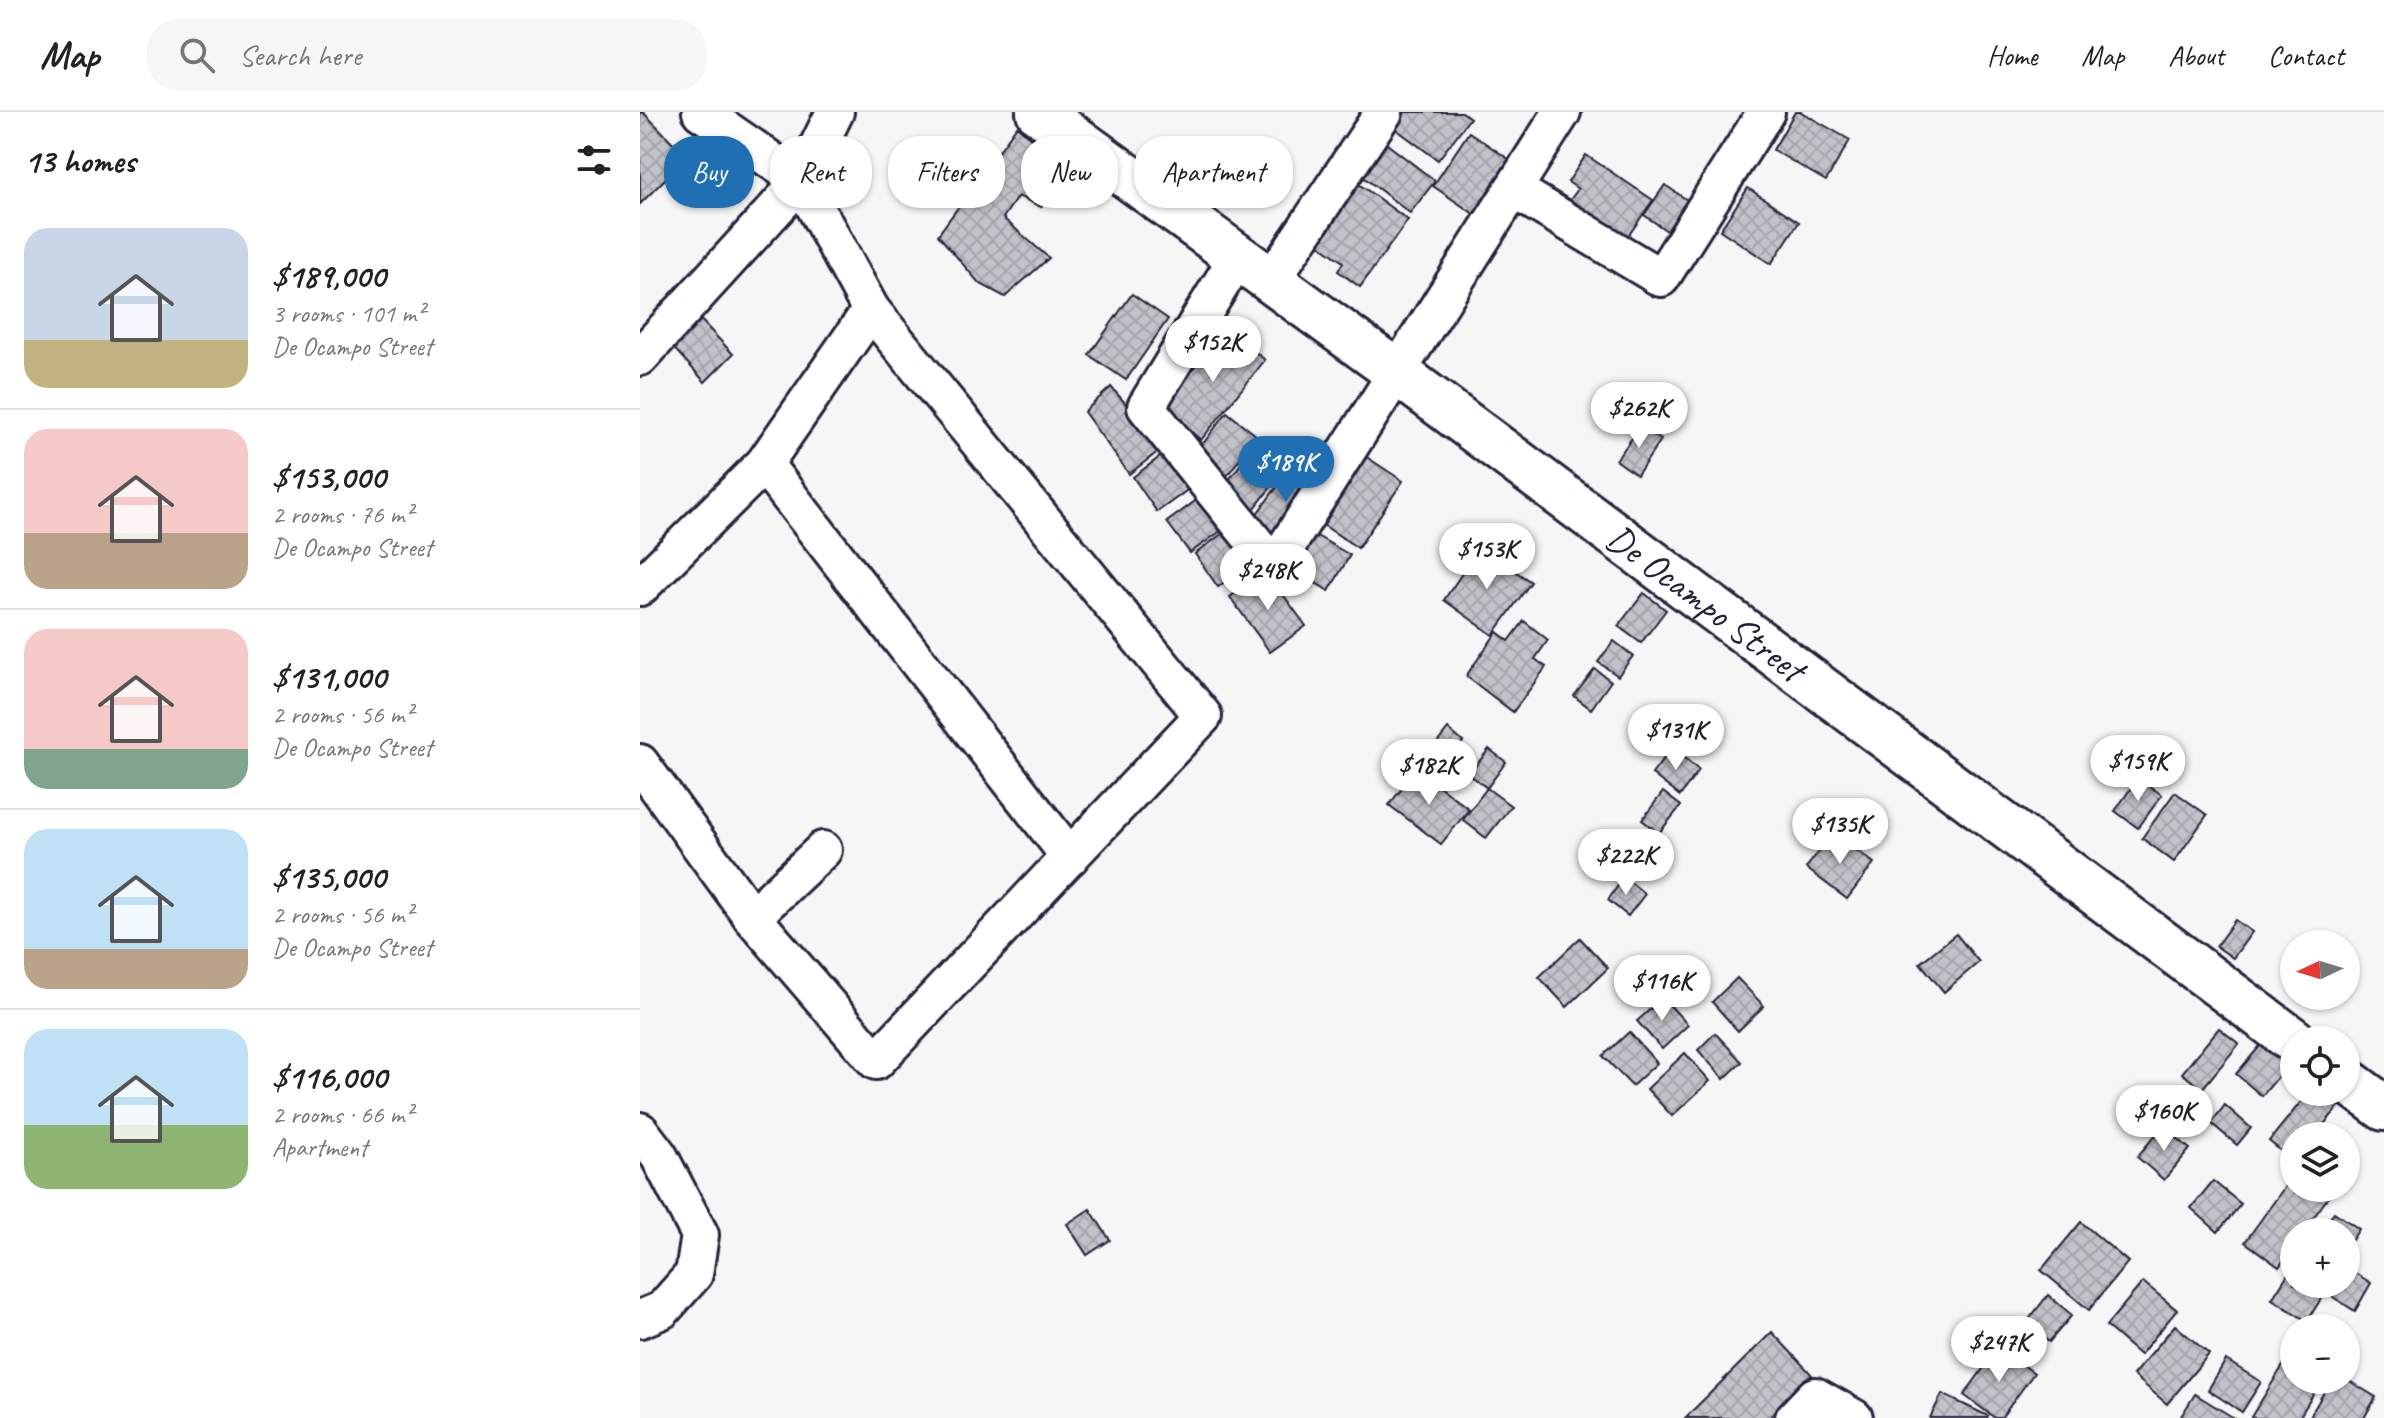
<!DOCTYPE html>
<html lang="en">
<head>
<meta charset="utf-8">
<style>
  :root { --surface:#fff; --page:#f6f6f6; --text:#222; --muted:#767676; --line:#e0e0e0; --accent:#1f6fb2 }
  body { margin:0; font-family:Caveat,sans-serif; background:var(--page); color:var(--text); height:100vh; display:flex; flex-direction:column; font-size:30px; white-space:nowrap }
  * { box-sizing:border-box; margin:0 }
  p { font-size:26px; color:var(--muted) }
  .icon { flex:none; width:44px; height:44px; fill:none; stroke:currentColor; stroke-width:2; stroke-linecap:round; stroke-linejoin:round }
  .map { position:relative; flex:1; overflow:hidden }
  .side { display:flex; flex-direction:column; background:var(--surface); width:640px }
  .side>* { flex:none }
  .hud { position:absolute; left:24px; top:24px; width:760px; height:72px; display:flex; gap:16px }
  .needle { width:52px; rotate:266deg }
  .fabs { position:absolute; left:1640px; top:818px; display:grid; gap:16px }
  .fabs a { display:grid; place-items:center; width:80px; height:80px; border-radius:50%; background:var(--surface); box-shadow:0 2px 6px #0004; font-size:40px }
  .price { position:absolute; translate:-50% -68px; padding:0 18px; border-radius:28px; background:#fff; color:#222; font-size:26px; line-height:52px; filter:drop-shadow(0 2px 4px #0008) }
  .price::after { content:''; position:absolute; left:50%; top:48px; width:24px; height:18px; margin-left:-12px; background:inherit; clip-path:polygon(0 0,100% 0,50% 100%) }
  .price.on { background:var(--accent); color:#fff }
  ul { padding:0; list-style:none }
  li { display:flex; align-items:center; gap:24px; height:200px; padding:0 24px }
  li+li { border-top:2px solid var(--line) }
  li span { display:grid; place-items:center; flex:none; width:224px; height:160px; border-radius:24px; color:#555 }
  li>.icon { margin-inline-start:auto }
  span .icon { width:96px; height:96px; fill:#fffc; stroke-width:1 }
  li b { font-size:34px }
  h2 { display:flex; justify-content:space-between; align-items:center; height:96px; padding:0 24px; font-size:34px }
  .tag { padding:0 28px; border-radius:32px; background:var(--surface); box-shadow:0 2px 6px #0004; font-size:28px; line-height:72px }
  .tag.on { background:var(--accent); color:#fff }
  header { display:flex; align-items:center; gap:48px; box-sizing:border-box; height:112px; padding:0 40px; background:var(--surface); border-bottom:2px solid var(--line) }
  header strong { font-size:38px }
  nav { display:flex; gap:44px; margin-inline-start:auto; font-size:28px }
  .search { width:560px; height:72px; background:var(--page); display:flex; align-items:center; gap:20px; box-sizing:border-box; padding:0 28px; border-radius:32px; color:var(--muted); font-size:30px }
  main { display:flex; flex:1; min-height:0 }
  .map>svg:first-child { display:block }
  .building { fill:url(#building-cross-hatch); stroke:#22223b; stroke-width:2 }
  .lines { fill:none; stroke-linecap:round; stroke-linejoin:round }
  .street-casing { stroke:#22223b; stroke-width:42 }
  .secondary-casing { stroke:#22223b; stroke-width:50 }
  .street { stroke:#fff; stroke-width:36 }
  .secondary { stroke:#fff; stroke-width:44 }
  .labels { text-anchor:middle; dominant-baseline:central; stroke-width:6; stroke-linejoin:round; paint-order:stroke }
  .street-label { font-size:38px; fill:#22223b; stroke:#fff }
</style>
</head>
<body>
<header>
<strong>Map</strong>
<div class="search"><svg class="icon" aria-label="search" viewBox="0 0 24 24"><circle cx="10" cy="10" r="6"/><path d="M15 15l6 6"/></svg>Search here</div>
<nav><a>Home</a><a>Map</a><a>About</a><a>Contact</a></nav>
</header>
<main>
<section class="side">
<h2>13 homes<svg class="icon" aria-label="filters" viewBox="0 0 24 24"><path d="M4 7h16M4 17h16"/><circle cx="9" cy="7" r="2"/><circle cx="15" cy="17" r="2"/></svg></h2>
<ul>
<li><span style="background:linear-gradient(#c9d6e8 70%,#c2b280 0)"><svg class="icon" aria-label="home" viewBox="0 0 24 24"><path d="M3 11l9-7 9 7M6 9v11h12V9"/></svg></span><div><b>$189,000</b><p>3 rooms · 101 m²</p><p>De Ocampo Street</p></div></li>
<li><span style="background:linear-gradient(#f6c9c9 65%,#b9a48a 0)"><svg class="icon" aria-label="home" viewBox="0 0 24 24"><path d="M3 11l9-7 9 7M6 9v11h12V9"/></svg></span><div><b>$153,000</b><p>2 rooms · 76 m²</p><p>De Ocampo Street</p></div></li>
<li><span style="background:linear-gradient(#f6c9c9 75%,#7fa58c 0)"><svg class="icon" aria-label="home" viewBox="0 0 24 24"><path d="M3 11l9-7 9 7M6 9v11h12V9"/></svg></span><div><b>$131,000</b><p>2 rooms · 56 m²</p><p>De Ocampo Street</p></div></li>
<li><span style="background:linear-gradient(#bfe0f5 75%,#b9a48a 0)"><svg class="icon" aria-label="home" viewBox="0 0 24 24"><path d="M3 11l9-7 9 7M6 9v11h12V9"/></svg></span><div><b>$135,000</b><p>2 rooms · 56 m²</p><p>De Ocampo Street</p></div></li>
<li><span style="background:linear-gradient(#bfe0f5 60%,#8fb573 0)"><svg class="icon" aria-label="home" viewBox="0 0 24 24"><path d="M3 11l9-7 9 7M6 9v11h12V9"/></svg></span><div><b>$116,000</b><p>2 rooms · 66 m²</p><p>Apartment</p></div></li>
</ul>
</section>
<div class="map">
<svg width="1744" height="1306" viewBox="0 0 1744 1306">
  <defs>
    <pattern id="building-cross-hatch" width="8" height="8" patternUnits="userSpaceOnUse" patternTransform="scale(2)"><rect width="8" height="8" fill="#c2c2c9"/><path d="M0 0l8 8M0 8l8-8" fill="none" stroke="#a6a6ae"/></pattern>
  </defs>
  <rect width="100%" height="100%" fill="#f6f6f7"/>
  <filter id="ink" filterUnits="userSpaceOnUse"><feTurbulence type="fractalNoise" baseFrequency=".0125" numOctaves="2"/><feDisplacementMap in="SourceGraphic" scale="16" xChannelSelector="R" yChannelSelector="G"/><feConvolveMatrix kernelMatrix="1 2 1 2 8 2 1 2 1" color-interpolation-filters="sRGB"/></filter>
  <g filter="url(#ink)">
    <g class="building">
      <polygon points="0,0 3,0 47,45 0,92"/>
      <polygon points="758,0 822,0 830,6 798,48 749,12"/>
      <polygon points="1155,0 1161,0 1210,28 1186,69 1133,38"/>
      <polygon points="377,14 429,59 401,95 378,84 363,106 409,146 365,185 339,171 298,123"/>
      <polygon points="829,20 870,48 834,102 793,74"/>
      <polygon points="747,32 795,69 770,101 722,64"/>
      <polygon points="946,43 1013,88 986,127 930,88 938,77 928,70"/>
      <polygon points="716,70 768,108 720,175 698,159 703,150 674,129"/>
      <polygon points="1025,73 1053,92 1033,123 1004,103"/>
      <polygon points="1108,76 1159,110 1131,152 1080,118"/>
      <polygon points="492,182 528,207 486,268 449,243"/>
      <polygon points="57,204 93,242 65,270 29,231"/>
      <polygon points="586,216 625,248 561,328 521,295"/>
      <polygon points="471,275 524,335 489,362 444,300"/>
      <polygon points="587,300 617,324 586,365 556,341"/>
      <polygon points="1001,314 1021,328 997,363 976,348"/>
      <polygon points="619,328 649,351 612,400 582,377"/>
      <polygon points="528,339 553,374 517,400 493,365"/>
      <polygon points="722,342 763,369 718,436 677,409"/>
      <polygon points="654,352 681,373 637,432 610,411"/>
      <polygon points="562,384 585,416 550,441 527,410"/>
      <polygon points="587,418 611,450 578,475 555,442"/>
      <polygon points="668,419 710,443 689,479 647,454"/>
      <polygon points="840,435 891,470 853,523 804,488"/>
      <polygon points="626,459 666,514 630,540 590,485"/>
      <polygon points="1004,481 1026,498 1001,531 978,514"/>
      <polygon points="884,509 908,528 895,547 906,555 873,600 826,564 857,520 869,529"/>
      <polygon points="974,529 993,544 978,564 958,550"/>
      <polygon points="955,557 971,569 951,597 934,584"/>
      <polygon points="808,617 823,630 806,653 790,640"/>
      <polygon points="1032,636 1059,658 1040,684 1012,662"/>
      <polygon points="849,637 866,650 847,676 829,662"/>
      <polygon points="777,657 829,697 801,732 749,693"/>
      <polygon points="1498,666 1522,683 1498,716 1475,699"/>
      <polygon points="847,676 871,694 846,726 823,708"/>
      <polygon points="1023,680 1041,694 1019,721 1002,708"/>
      <polygon points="1535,680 1567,703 1534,750 1502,726"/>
      <polygon points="1193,721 1234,751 1207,787 1166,756"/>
      <polygon points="984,765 1005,782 988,804 968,788"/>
      <polygon points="1595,808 1612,820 1593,846 1576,834"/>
      <polygon points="1316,822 1339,850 1304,880 1280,851"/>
      <polygon points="940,826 968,856 927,895 899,865"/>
      <polygon points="1097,866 1124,894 1098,919 1072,890"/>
      <polygon points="1023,886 1048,913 1022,937 997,909"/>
      <polygon points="1579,916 1599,932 1562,977 1542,961"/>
      <polygon points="989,920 1017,951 992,974 963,944"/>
      <polygon points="1075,921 1102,950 1084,967 1058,938"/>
      <polygon points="1621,933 1647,954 1622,984 1596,962"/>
      <polygon points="1045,941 1070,969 1032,1004 1007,977"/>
      <polygon points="1669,980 1689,980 1702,991 1674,1024 1654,1024 1653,1049 1629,1029"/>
      <polygon points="1585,993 1611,1016 1597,1033 1571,1011"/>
      <polygon points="1523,1014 1550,1037 1524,1068 1497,1045"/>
      <polygon points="1654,1062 1654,1076 1687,1076 1692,1080 1663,1120 1654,1120 1654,1133 1639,1155 1605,1130"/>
      <polygon points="1573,1069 1601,1092 1578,1120 1551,1096"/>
      <polygon points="450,1097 470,1128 447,1143 427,1112"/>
      <polygon points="1694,1100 1719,1117 1708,1134 1706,1120 1682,1118"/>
      <polygon points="1441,1110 1488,1150 1449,1198 1401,1158"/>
      <polygon points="1706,1155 1731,1171 1715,1199 1674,1173 1706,1172"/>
      <polygon points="1649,1160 1654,1163 1654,1172 1668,1172 1684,1182 1667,1209 1632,1187"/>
      <polygon points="1503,1170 1537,1198 1500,1243 1466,1214"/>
      <polygon points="1408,1183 1432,1203 1409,1230 1386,1211"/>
      <polygon points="1535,1213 1569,1242 1527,1292 1493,1263"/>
      <polygon points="1132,1220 1172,1263 1129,1306 1045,1306"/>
      <polygon points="1359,1235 1394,1261 1361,1306 1355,1306 1324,1283"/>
      <polygon points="1654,1236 1654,1268 1682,1268 1659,1306 1613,1306 1611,1305"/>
      <polygon points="1586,1248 1621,1270 1602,1300 1568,1278"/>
      <polygon points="1706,1267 1736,1285 1724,1306 1669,1306 1691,1268"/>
      <polygon points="1302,1282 1348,1304 1347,1306 1290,1306"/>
      <polygon points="1555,1282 1594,1306 1540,1306"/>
    </g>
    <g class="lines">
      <g class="street-casing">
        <g id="street">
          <polyline points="873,77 1021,166 1126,0"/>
          <polyline points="597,146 506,295 634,454 922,0"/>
          <polyline points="630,170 744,0"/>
          <polyline points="0,245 161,69 195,0"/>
          <polyline points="124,352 430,745"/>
          <polyline points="0,475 124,352 231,198"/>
          <polyline points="0,651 112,805 236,949 563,604 231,198 161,69 61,0"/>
          <polyline points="112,805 183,738"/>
          <polyline points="0,1019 19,1044 60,1123 54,1162 22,1198 0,1207"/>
          <polyline points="1154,1306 1175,1284 1214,1306"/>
        </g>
      </g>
      <g class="secondary-casing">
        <g id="secondary">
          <path id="s1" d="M399,0L755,259L1654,929"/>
          <polyline points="1706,968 1744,996"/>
        </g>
      </g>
      <use href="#street" class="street"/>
      <use href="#secondary" class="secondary"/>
    </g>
  </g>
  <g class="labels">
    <g class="street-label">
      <text stroke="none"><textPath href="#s1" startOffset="828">De Ocampo Street</textPath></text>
    </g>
  </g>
</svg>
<div class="fabs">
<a><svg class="needle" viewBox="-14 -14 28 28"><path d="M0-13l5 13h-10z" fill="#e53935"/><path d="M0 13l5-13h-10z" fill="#767676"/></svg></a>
<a><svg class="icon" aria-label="locate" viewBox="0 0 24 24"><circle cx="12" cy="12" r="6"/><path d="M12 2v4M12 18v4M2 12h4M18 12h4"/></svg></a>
<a><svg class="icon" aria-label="layers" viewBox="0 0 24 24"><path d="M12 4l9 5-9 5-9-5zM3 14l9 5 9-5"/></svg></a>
<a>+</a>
<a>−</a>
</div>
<b class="price" style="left:573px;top:272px">$152K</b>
<b class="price" style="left:999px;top:338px">$262K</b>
<b class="price on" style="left:646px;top:392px">$189K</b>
<b class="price" style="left:847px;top:479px">$153K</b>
<b class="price" style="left:628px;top:500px">$248K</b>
<b class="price" style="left:1036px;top:660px">$131K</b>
<b class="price" style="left:1498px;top:691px">$159K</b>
<b class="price" style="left:789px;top:695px">$182K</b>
<b class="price" style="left:1200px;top:754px">$135K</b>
<b class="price" style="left:986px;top:785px">$222K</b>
<b class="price" style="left:1022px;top:911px">$116K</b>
<b class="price" style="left:1524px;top:1041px">$160K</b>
<b class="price" style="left:1359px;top:1272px">$247K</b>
<div class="hud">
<a class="tag on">Buy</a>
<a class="tag">Rent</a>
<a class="tag">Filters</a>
<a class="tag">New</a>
<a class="tag">Apartment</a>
</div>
</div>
</main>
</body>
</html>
